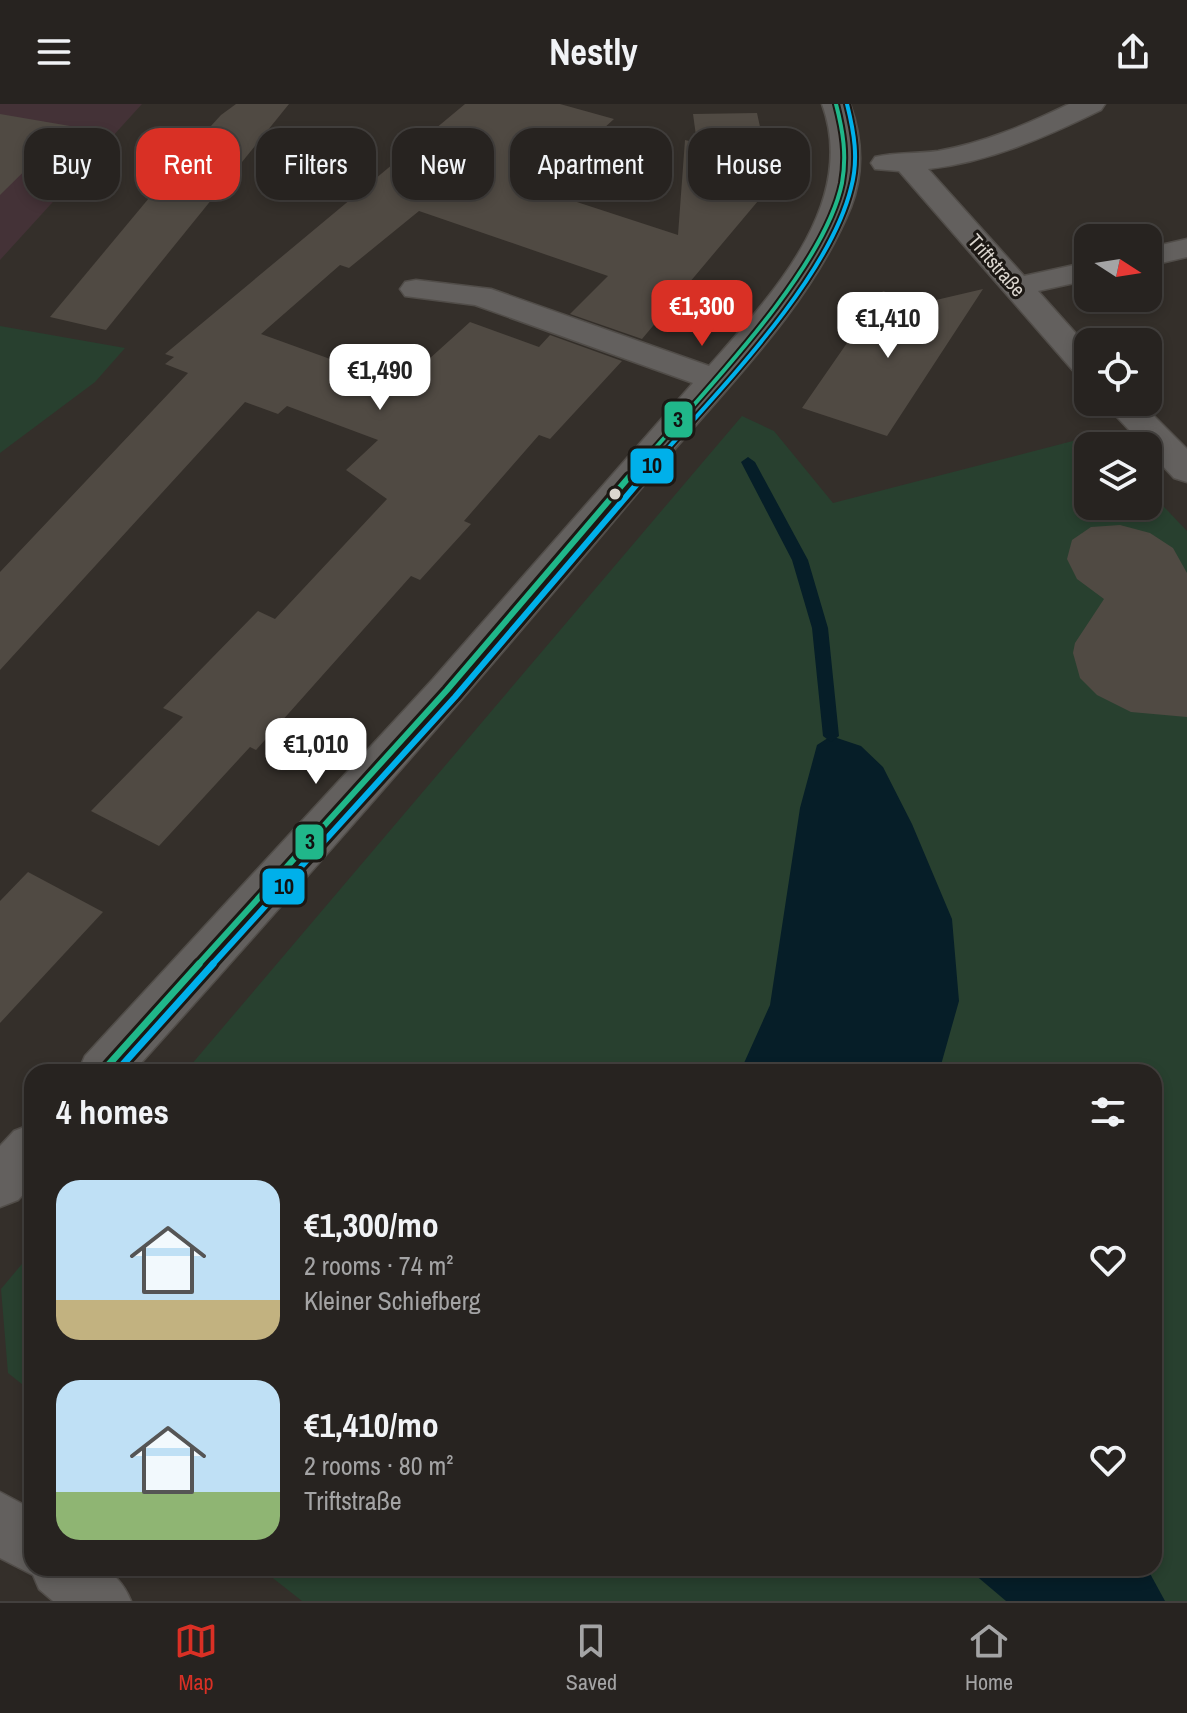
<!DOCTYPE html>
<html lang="en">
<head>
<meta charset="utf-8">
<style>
  :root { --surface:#272320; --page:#2f2b29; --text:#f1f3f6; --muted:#a4a4a5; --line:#43403e; --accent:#d93025 }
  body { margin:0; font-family:"Archivo Narrow",sans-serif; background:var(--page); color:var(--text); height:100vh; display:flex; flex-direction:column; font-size:30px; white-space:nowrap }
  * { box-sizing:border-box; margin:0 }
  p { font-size:26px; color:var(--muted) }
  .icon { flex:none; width:44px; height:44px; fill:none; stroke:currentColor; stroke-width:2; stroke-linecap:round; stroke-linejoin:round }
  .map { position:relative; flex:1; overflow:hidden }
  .side { position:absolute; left:24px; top:960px; width:1138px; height:512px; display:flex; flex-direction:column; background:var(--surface); border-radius:24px; box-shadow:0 4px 12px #0003,0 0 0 2px var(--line) }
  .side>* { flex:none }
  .hud { position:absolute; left:24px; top:24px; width:1140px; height:72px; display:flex; gap:16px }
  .needle { width:52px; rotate:102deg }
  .controls { position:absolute; left:1074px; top:120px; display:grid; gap:16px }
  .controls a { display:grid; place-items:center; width:88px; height:88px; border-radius:16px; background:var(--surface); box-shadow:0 4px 12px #0003,0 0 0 2px var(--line); font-size:40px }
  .price { position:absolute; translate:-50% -68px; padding:0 18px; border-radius:16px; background:#fff; color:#222; font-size:26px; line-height:52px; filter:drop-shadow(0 2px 4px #0008) }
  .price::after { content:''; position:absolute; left:50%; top:48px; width:24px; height:18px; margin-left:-12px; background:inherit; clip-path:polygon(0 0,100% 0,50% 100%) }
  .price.on { background:var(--accent); color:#fff }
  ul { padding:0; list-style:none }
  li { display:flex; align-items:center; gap:24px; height:200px; padding:0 32px }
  li span { display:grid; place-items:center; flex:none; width:224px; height:160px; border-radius:24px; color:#555 }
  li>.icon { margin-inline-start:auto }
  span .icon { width:96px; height:96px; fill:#fffc; stroke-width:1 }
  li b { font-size:34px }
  h2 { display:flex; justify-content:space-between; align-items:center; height:96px; padding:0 32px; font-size:34px }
  .tag { padding:0 28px; border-radius:24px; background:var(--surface); box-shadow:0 4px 12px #0003,0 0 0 2px var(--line); font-size:28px; line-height:72px }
  .tag.on { background:var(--accent); color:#fff }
  header { display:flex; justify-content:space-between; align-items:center; height:104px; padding:0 32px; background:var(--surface); font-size:36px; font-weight:700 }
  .tab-bar { display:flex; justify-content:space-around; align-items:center; height:112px; border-top:2px solid var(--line); background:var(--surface); font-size:22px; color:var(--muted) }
  .tab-bar a { display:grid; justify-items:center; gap:4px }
  .tab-bar .on { color:var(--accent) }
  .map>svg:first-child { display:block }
  .commercial { fill:#443237 }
  .green { fill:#28402f }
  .water { fill:#061e28 }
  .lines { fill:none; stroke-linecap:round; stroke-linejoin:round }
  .stream { fill:#061e28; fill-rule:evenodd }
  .building { fill:#504a43 }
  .minor-casing { stroke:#514d49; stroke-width:3 }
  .minor { fill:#63605e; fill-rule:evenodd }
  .bus-1-far2-casing { stroke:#1c1814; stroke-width:8 }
  .bus-1-far1-casing { stroke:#1c1814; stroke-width:12 }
  .bus-1-casing { stroke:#1c1814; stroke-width:13 }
  .bus-2-far2-casing { stroke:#1c1814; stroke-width:8 }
  .bus-2-far1-casing { stroke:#1c1814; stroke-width:12 }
  .bus-2-casing { stroke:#1c1814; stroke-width:13 }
  .bus-1-far2 { stroke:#20b78a; stroke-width:4 }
  .bus-1-far1 { stroke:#20b78a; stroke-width:6 }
  .bus-1 { stroke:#20b78a; stroke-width:7 }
  .bus-2-far2 { stroke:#00b0ea; stroke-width:4 }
  .bus-2-far1 { stroke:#00b0ea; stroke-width:6 }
  .bus-2 { stroke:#00b0ea; stroke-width:7 }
  .bus-dot { fill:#dbd6cf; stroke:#1c1814; stroke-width:3 }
  .labels { text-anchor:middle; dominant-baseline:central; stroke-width:6; stroke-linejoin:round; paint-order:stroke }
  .far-street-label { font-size:20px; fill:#dbd6cf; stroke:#1c1814 }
  .line-badge { stroke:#1c1814; stroke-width:3 }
  .pale-badge-label { font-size:22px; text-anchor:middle; font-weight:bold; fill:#111 }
</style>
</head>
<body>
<header><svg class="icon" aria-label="menu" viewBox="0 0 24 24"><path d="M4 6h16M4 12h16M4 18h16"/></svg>Nestly<svg class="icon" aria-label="share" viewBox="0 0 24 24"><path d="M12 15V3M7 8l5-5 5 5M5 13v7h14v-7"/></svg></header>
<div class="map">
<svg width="1187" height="1497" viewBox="0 0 1187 1497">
  <rect width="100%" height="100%" fill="#342f2a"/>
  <polygon class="commercial" points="0,0 142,0 0,156"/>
  <g class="green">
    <polygon points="0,222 125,244 95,278 0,349"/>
    <polygon points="742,312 774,327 833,399 1096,331 1107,342 1088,342 1088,402 1148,402 1148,386 1187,427 1187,1497 302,1497 260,1464 1154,1464 1154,968 185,968"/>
    <polygon points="32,1148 32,1288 8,1269 1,1185"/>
  </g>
  <g class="water">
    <polygon points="831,632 861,642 883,663 912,720 952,815 959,897 939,968 740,968 770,901 800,704 817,641"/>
    <polygon points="967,1464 1147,1464 1165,1497 1006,1497"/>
  </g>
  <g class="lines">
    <polygon class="stream" points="748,353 755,358 808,456 828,524 839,632 831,638 823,632 812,524 792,456 741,358"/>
  </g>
  <g class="building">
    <polygon points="236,0 289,0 106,226 50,213 189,46 221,11"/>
    <polygon points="465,0 560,0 614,15 537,85 678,131 685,36 697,39 693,10 757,9 762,32 758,97 642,235 570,210 608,172 419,107 349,164 340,161 261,230 391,277 408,261 418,265 470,218 539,243 550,231 622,257 550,335 539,331 464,417 471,420 420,476 411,472 256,646 250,643 159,742 91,707 183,613 163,604 258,507 275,515 387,395 346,366 378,336 287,302 278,310 245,298 0,566 0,468 188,269 165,260 174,253 165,250"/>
    <polygon points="0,10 70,22 0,91"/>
    <polygon points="983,185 887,332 802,304 883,187 919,200"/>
    <polygon points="1120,421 1150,429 1173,444 1187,469 1187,613 1131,608 1097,591 1080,574 1073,549 1075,539 1104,495 1077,475 1067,455 1072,436 1091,423"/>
    <polygon points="28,768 103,808 0,919 0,797"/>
  </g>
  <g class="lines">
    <g class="minor-casing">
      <g id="minor">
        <path d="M822,0H850C862,33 864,69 851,103C809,206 719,291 649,375C481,576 308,773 133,968H78L85,952L433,575L693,279L475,201L405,192L400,185L405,178L416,176L491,185L709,262C770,193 859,100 822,0Z"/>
        <path d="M1069,0H1105L1101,6C1046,33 989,58 928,65L1024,172L1088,158V176L1038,187L1088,243V273L1076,270L899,67L875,65L871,59L875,53C895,48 917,50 938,47C984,39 1028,20 1069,0Z"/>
        <polygon points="1187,135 1187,153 1148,162 1148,144"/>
        <polygon points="1103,298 1140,298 1187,345 1187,378 1174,374"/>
        <polygon points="32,1020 32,1081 18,1096 0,1103 0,1042 14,1027"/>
        <path d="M0,1388L32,1405V1464C78,1464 111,1449 131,1497H53L39,1485L33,1471L0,1454Z"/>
      </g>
    </g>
    <use href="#minor" class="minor"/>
    <g class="bus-1-far2-casing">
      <path id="bus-1-far2" d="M628,375C690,302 823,171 842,79C847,51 843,27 836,0"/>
    </g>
    <g class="bus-1-far1-casing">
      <polyline id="bus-1-far1" points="197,862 447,586 629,373"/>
    </g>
    <g class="bus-1-casing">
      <polyline id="bus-1" points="102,968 199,860"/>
    </g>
    <g class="bus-2-far2-casing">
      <path id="bus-2-far2" d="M641,375C707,298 827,181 851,84C859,55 854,28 847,0"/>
    </g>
    <g class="bus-2-far1-casing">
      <polyline id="bus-2-far1" points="211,862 455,593 643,373"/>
    </g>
    <g class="bus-2-casing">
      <polyline id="bus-2" points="116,968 213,860"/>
    </g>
    <use href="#bus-1-far2" class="bus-1-far2"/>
    <use href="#bus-1-far1" class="bus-1-far1"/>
    <use href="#bus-1" class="bus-1"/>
    <use href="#bus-2-far2" class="bus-2-far2"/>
    <use href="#bus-2-far1" class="bus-2-far1"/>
    <use href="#bus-2" class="bus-2"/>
  </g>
  <circle class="bus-dot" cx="615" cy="390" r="7"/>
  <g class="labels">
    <g class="far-street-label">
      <text transform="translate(997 161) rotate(49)">Triftstraße</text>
    </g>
  </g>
  <g class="line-badge">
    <rect x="663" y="296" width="31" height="39" rx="8" fill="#20b78a"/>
    <rect x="629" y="343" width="46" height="38" rx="8" fill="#00b0ea"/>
    <rect x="294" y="719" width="31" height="38" rx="8" fill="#20b78a"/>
    <rect x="261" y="763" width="45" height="39" rx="8" fill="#00b0ea"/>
  </g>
  <g class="pale-badge-label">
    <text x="678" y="323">3</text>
    <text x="652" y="369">10</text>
    <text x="310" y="745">3</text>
    <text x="284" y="790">10</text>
  </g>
</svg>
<div class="controls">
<a><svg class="needle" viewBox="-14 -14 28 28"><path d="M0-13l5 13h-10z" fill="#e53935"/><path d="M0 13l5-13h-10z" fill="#a4a4a5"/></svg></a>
<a><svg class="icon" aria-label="locate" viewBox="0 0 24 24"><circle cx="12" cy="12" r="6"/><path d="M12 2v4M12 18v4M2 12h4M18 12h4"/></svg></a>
<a><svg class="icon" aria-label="layers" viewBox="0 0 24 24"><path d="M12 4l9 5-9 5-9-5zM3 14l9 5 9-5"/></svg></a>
</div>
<b class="price on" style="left:702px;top:244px">€1,300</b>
<b class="price" style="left:888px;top:256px">€1,410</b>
<b class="price" style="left:380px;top:308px">€1,490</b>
<b class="price" style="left:316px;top:682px">€1,010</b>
<div class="hud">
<a class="tag">Buy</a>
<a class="tag on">Rent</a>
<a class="tag">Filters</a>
<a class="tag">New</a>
<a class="tag">Apartment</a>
<a class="tag">House</a>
</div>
<section class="side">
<h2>4 homes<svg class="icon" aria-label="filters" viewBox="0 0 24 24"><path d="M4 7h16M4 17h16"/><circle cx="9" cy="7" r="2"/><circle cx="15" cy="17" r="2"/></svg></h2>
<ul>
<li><span style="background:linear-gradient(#bfe0f5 75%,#c2b280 0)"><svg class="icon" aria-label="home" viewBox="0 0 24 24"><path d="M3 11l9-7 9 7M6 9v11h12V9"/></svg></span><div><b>€1,300/mo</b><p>2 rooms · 74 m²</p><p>Kleiner Schiefberg</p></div><svg class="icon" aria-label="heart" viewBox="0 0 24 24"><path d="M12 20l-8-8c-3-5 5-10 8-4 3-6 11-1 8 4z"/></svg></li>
<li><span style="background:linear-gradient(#bfe0f5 70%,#8fb573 0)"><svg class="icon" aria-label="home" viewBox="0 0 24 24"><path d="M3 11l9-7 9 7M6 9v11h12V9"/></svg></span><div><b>€1,410/mo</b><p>2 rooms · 80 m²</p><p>Triftstraße</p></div><svg class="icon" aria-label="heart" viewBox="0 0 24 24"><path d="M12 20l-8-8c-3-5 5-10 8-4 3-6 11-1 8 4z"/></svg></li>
</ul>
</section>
</div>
<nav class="tab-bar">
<a class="on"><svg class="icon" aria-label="map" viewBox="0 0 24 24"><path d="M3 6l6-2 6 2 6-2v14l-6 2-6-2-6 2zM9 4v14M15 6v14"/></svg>Map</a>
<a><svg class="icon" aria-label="saved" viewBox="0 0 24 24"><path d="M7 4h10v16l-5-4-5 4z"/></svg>Saved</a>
<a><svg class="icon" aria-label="home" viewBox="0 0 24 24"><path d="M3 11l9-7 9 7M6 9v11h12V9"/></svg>Home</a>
</nav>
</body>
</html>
